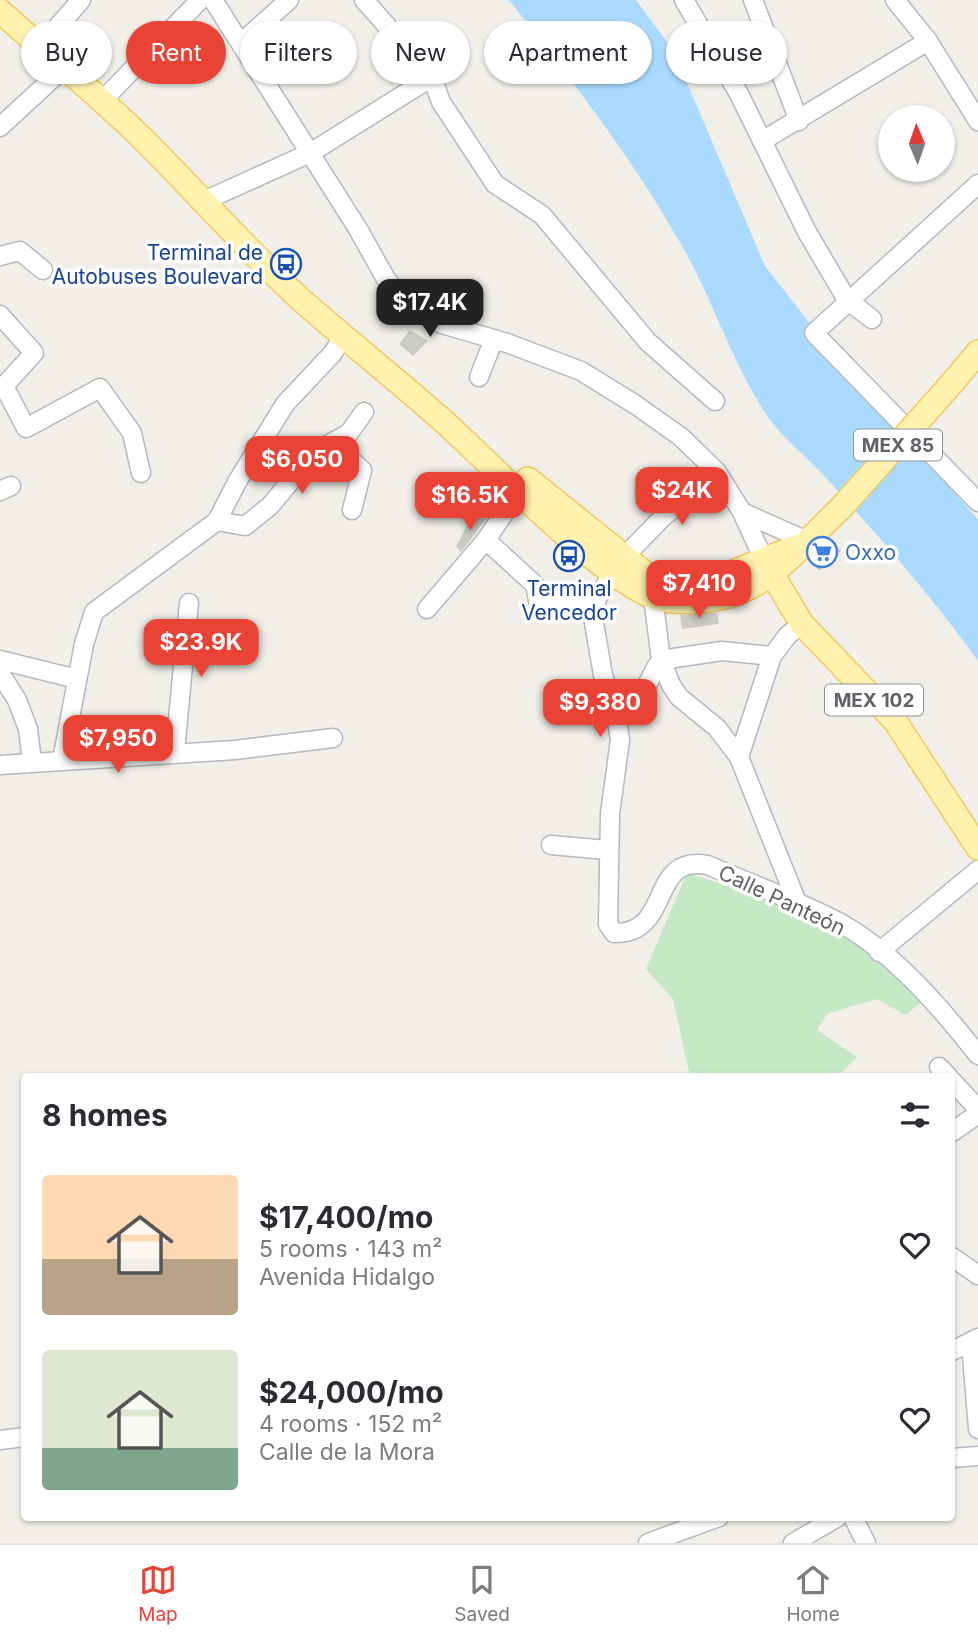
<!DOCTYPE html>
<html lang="en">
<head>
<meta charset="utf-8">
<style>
  :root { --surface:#fff; --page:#f2f2f3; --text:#2b2b33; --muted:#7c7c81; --line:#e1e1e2; --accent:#ea4335 }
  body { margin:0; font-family:Inter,sans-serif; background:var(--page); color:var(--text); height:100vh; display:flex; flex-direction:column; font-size:26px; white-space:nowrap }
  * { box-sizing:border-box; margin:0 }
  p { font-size:23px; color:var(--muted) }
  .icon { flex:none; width:38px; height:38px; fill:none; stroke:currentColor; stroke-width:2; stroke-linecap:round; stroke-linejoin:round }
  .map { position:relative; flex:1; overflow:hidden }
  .panel { position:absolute; left:21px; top:1073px; width:934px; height:448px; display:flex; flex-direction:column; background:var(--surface); border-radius:7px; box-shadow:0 2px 5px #0004 }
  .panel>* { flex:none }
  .banner { position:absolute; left:21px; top:21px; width:936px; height:63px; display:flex; gap:14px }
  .needle { width:46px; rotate:358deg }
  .controls { position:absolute; left:878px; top:105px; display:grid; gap:14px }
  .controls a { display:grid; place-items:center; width:77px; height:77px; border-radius:50%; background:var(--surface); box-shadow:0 2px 5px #0004; font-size:35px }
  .price { position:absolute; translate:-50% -60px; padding:0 16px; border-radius:14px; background:var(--accent); color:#fff; font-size:23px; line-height:46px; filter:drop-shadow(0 2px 4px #0008) }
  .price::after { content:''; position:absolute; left:50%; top:42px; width:21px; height:16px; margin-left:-10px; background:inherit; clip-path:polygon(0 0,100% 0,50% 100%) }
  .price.active { background:#222; color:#fff }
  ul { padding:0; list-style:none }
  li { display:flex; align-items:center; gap:21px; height:175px; padding:0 21px }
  li span { display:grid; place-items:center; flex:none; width:196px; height:140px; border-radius:7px; color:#555 }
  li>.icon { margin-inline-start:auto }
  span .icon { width:84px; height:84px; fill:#fffc; stroke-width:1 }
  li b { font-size:30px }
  h2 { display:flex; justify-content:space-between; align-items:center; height:84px; padding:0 21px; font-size:30px }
  .tag { padding:0 24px; border-radius:32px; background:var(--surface); box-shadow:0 2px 5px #0004; font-size:24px; line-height:63px }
  .tag.active { background:var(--accent); color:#fff }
  .tab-bar { display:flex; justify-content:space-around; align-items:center; height:98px; border-top:2px solid var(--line); background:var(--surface); font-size:19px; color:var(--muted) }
  .tab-bar a { display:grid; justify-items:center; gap:4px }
  .tab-bar .active { color:var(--accent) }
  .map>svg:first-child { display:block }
  .green { fill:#c5e8c5 }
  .water { fill:#aadaff }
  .building { fill:#cccac5 }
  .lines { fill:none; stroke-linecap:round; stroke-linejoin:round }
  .minor-casing { stroke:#b5b8bc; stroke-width:21 }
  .major-casing { stroke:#f2c960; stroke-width:26 }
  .minor { stroke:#fff; stroke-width:18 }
  .major { stroke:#fff2af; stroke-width:23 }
  .major-bridge-casing { stroke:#f2c960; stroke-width:26; stroke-linecap:butt }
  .major-bridge { stroke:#fff2af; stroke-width:23 }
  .labels { text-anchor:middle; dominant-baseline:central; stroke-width:7; stroke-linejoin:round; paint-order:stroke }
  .shield { fill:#fff; stroke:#8f9295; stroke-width:2 }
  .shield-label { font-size:19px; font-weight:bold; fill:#5f6368 }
  .transit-label { font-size:21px; fill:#164399; stroke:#fff; text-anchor:end }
  .shop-label { font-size:21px; fill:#366cbe; stroke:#fff; text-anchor:start }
  .street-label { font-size:21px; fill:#5f6368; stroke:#fff }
</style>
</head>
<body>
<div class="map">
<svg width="978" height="1543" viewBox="0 0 978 1543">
  <rect width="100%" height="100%" fill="#f1efe8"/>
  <polygon class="green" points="687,873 824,916 929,995 906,1015 876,999 827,1014 817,1030 857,1057 838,1076 690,1076 673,999 646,969"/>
  <path class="water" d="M509,0H636L673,50L765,266L873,404L978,519V661C932,596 879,537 826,478C808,457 783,439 768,417C732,363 714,302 682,246C634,160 570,78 509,0Z"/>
  <g class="building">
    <polygon points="410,330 428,341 413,356 399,344"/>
    <polygon points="471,517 486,519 461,552 456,547"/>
    <polygon points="829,539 841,551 819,571 809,559"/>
    <polygon points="717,613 719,624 682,629 680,615"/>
  </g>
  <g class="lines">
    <g class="minor-casing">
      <g id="minor">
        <polyline points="213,0 358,229 386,279 407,305 442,324 507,343 581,371 636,405 681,437 717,472 742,512 763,558"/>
        <polyline points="364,0 432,77 441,102 495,184 542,215 648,342 715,401"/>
        <polyline points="684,0 739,94 807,232 847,300 872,319"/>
        <polyline points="753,0 799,121"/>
        <polyline points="895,0 928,41 978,121"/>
        <polyline points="242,42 289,0"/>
        <polyline points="40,47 81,0"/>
        <polyline points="102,101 200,0"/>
        <polyline points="0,127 64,68"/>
        <polyline points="762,141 928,41"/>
        <polyline points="978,184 814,333 978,502"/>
        <polyline points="204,201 310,153 432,77"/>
        <polyline points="0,256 20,251 43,270"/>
        <polyline points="0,315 34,353 4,386"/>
        <polyline points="479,377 494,339"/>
        <polyline points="4,386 26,428 100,388 132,433 141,473"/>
        <polyline points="332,443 362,470 352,510"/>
        <path d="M717,472L663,517L624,557L597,598L593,617L603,675L616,715L620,740L610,814L608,924L614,933C674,934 647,854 708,865C752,885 800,901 842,924C895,954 941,1008 978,1055"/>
        <polyline points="0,491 11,486"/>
        <polyline points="742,512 807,541"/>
        <polyline points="217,521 245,526 270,506 315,452 349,433 364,412"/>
        <polyline points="486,540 535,585 538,600 545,606 597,598"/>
        <polyline points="653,597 661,660 671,685 679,697 717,728 739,757"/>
        <polyline points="427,609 486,540 519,491"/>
        <polyline points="0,660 77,679"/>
        <polyline points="0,673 17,700 28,729 32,762"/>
        <path d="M616,715C625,708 636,700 643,691C650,682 652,672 661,660L722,651L772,656"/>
        <polyline points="175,751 189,603"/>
        <polyline points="62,760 84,644 94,612 217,521 237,482 285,404 332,354 345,335"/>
        <polyline points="0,765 235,750 333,738"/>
        <polyline points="551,845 607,850"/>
        <polyline points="798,905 739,757 772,656 788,635 802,624"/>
        <polyline points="879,952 978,870"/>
        <polyline points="939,1067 948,1076"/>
        <polyline points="952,1081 978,1109"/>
        <polyline points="952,1132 978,1114"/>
        <polyline points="952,1257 978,1275"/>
        <polyline points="971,1343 978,1429"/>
        <polyline points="952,1351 978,1338"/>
        <polyline points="0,1440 24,1437"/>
        <polyline points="952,1458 978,1456"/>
        <polyline points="853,1517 866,1543"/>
        <polyline points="648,1543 719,1517"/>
        <polyline points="793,1543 838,1517"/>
      </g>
    </g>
    <g class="major-casing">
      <g id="major">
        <path d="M0,11C48,54 98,95 144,140C196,192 245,248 299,298C349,342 401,383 450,427C490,464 618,595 664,600C753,611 783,563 841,508"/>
        <polyline points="953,382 978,352"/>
        <polyline points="528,479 651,578 681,584 710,581 798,546"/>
        <polyline points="766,564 802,624 895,721 978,848"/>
      </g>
    </g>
    <use href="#minor" class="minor"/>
    <use href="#major" class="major"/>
    <g class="major-bridge-casing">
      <polyline id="major-bridge" points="841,508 953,382"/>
    </g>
    <use href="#major-bridge" class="major-bridge"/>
  </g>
  <defs>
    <g id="bus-ring" transform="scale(1.575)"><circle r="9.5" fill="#fff" stroke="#1a4fb4" stroke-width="1.5"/><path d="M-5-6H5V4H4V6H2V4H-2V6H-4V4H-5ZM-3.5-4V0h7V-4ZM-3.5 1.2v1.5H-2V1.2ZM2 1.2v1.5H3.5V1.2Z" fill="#1a4fb4"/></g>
    <g id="supermarket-ring" transform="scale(1.575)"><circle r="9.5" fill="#fff" stroke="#3f7fe0" stroke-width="1.5"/><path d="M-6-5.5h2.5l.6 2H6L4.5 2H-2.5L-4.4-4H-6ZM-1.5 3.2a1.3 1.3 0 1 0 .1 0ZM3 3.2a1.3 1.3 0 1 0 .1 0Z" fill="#3f7fe0"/></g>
  </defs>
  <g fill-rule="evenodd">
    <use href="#bus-ring" x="286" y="264"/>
    <use href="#supermarket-ring" x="822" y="552"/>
    <use href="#bus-ring" x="569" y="556"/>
  </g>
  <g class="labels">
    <g class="shield">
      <rect x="854" y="429.5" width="88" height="31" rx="5"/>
      <rect x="825" y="684.5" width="98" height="31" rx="5"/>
    </g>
    <g class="shield-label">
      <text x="898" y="445">MEX 85</text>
      <text x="874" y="700">MEX 102</text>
    </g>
    <g class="transit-label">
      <text x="263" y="252">Terminal de<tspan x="263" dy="24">Autobuses Boulevard</tspan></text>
      <text x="569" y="588" text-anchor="middle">Terminal<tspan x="569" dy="24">Vencedor</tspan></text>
    </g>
    <g class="shop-label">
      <text x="845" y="552">Oxxo</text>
    </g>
    <g class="street-label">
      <text transform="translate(782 900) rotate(25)">Calle Panteón</text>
    </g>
  </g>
</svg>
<div class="controls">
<a><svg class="needle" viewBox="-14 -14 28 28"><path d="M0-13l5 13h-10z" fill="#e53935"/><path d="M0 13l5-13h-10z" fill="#7c7c81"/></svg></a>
</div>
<b class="price active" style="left:430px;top:339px">$17.4K</b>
<b class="price" style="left:302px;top:496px">$6,050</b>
<b class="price" style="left:682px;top:527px">$24K</b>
<b class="price" style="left:470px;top:532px">$16.5K</b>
<b class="price" style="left:699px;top:620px">$7,410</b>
<b class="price" style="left:201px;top:679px">$23.9K</b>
<b class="price" style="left:600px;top:739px">$9,380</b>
<b class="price" style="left:118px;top:775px">$7,950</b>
<div class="banner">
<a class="tag">Buy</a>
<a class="tag active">Rent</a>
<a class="tag">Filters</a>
<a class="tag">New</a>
<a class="tag">Apartment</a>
<a class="tag">House</a>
</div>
<section class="panel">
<h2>8 homes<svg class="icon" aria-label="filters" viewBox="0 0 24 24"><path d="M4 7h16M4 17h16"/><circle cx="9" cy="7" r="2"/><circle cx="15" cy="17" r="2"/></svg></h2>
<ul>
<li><span style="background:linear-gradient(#ffd9b3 60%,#b9a48a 0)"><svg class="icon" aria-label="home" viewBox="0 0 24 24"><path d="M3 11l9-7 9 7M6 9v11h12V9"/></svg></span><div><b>$17,400/mo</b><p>5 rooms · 143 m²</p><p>Avenida Hidalgo</p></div><svg class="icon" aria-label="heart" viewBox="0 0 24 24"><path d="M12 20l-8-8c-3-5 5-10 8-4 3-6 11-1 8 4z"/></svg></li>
<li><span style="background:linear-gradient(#dfe7d0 70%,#7fa58c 0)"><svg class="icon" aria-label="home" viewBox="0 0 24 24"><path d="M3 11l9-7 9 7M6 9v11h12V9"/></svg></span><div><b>$24,000/mo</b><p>4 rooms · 152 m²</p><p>Calle de la Mora</p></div><svg class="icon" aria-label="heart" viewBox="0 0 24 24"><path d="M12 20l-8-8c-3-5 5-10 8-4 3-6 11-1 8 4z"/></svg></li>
</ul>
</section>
</div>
<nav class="tab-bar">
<a class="active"><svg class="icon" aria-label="map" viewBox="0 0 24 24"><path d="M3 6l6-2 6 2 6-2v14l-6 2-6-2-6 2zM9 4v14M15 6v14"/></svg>Map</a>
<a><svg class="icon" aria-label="saved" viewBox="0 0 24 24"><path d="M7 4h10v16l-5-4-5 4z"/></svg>Saved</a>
<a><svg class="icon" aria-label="home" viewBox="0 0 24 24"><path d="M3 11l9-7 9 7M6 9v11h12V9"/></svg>Home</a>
</nav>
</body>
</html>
